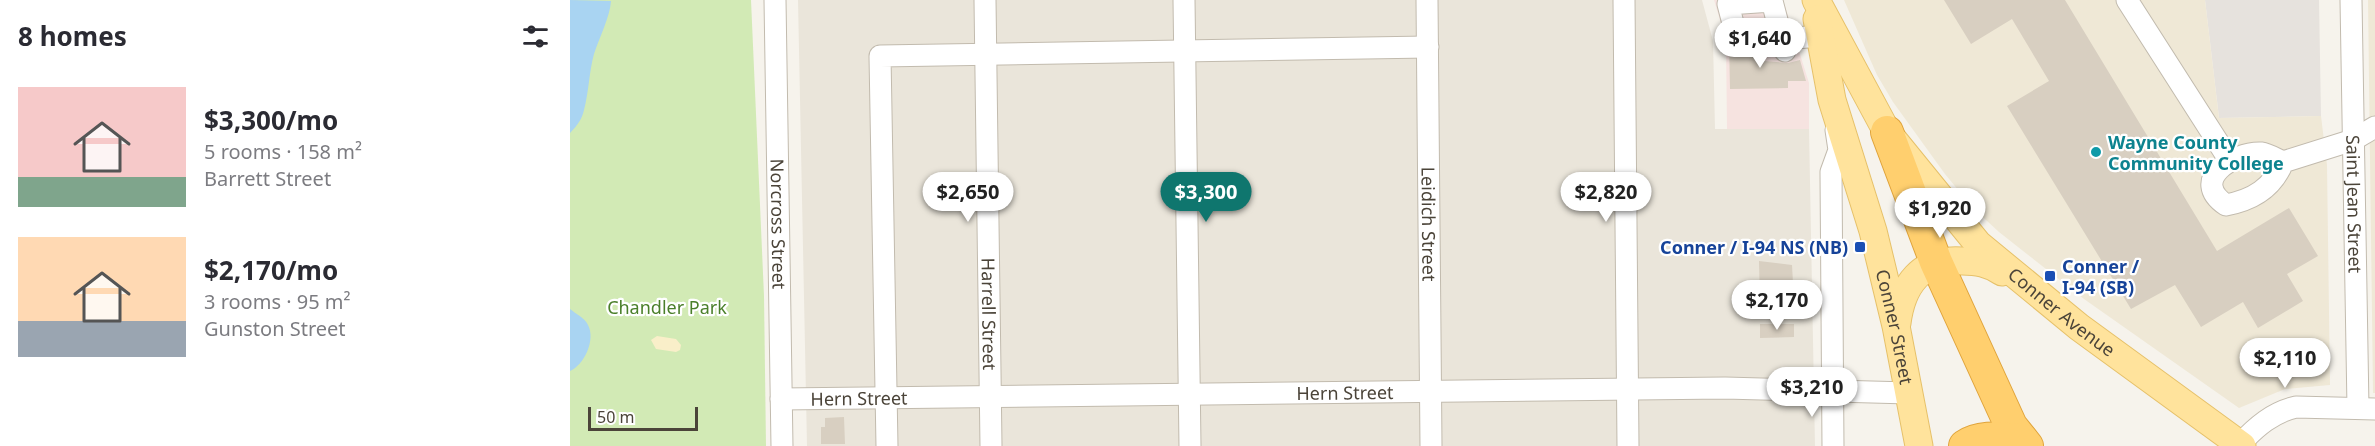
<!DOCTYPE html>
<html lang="en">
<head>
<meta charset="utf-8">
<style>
  :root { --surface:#fff; --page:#f2f2f3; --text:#2b2b33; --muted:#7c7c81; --accent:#0f766e }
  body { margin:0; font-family:"Noto Sans",sans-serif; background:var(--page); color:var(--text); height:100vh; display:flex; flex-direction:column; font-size:22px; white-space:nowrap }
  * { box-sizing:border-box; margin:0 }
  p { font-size:20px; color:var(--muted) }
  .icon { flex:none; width:33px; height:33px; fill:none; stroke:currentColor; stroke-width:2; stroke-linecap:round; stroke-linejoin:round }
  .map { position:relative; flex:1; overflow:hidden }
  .drawer { display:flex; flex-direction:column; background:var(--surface); width:570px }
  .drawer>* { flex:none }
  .scale { position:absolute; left:18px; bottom:15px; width:110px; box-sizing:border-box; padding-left:6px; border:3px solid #4b4439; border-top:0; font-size:16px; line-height:21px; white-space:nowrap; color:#4b4439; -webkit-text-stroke:4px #fff; paint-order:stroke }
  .price { position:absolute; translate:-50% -51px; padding:0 14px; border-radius:21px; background:#fff; color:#222; font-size:20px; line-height:39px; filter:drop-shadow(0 2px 3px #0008) }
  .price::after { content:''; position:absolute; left:50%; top:36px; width:18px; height:14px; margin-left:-9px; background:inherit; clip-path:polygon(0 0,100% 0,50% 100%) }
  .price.selected { background:var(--accent); color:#fff }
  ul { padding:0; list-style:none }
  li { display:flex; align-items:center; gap:18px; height:150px; padding:0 18px }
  li span { display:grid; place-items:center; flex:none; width:168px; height:120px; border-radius:0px; color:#555 }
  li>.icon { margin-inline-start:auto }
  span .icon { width:72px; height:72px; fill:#fffc; stroke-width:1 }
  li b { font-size:26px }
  h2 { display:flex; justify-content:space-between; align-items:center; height:72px; padding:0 18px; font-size:26px }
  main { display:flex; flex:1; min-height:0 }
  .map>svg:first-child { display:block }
  .residential { fill:#eae5da }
  .industrial { fill:#e6e2dd }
  .education { fill:#efe8d6 }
  .medical { fill:#f6e3e0 }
  .green { fill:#d2eab5 }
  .sand { fill:#f9efc9 }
  .water { fill:#a9d4f2 }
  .building { fill:#d8cfc1 }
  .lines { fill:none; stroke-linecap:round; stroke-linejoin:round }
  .minor-casing { stroke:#c2bbae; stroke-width:23 }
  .major-casing { stroke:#e6c16a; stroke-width:29 }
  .highway-casing { stroke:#e0a43c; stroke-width:34 }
  .minor { stroke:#fff; stroke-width:21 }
  .major { stroke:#ffe39c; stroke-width:27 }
  .highway { stroke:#ffcf6e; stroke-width:32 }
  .culture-dot { fill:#0f9aa8; stroke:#fff; stroke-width:2 }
  .transit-dot { fill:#1a4fb4; stroke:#fff; stroke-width:2 }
  .labels { text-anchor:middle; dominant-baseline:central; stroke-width:4.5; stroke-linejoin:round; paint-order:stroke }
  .culture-label { font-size:18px; font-weight:bold; fill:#0d838f; stroke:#fff; text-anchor:start }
  .street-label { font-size:18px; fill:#4b4439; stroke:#fff }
  .transit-label { font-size:18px; font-weight:bold; fill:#164399; stroke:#fff; text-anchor:end }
  .park-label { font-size:18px; fill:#4a7f2a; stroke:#fff }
</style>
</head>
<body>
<main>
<section class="drawer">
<h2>8 homes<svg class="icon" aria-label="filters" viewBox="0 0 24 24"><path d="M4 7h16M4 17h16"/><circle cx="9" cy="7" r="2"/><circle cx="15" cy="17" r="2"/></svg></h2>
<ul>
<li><span style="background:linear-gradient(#f6c9c9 75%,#7fa58c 0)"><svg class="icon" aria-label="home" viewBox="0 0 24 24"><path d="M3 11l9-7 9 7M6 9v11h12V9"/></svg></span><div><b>$3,300/mo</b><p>5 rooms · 158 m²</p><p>Barrett Street</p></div></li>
<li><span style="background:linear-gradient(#ffd9b3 70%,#9aa5b1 0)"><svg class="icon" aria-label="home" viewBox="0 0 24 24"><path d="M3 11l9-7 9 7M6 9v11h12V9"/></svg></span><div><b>$2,170/mo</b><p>3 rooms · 95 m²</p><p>Gunston Street</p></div></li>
</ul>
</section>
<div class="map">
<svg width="1805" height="446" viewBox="0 0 1805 446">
  <rect width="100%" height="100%" fill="#f6f3ec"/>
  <polygon class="residential" points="228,0 1132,0 1143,41 1145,129 1239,129 1245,446 237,446"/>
  <polygon class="industrial" points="1635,0 1749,0 1751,116 1649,118"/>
  <g class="education">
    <polygon points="1274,0 1635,0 1649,118 1751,116 1757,165 1760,385 1715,389 1669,408 1514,299 1429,232 1403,208 1375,174 1323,102 1307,75"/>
    <polygon points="1798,0 1805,0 1805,393 1803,393"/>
  </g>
  <polygon class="medical" points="1144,0 1213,0 1239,83 1239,129 1157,129 1156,40"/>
  <polygon class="green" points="0,0 181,0 194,296 196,446 0,446"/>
  <polygon class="sand" points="87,336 106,339 111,345 110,350 106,352 86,349 81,340"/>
  <g class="water">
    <path d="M0,0L41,1C40,17 29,38 24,54C19,72 19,91 14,110C12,119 7,126 0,133Z"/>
    <path d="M0,309C6,314 15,318 18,325C26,340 14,365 0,371Z"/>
  </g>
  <g class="building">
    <polygon points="1374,0 1495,0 1647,251 1719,208 1748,256 1717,274 1733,301 1688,328 1673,302 1631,327 1605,285 1561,309 1437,106 1479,81 1442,19 1401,44"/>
    <polygon points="1159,42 1193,43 1194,61 1218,63 1230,60 1236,81 1218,81 1218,88 1160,89"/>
    <polygon points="1189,261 1222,265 1224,301 1190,301"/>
    <polygon points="1190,324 1224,324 1224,337 1190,338"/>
    <polygon points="274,417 275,444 251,444 251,427 255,427 255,418"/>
  </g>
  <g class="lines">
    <g class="minor-casing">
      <g id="minor">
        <path id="s1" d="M205,0L212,446"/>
        <path id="s2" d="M415,0L421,446"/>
        <polyline points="614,0 620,446"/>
        <path id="s3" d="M857,0L861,446"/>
        <polyline points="1054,0 1058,446"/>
        <polyline points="1557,0 1660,161"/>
        <path id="s4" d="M1781,0L1788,408"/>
        <polyline points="1210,30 1165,31 1158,4 1202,1 1215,51"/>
        <polyline points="1213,39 1250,36"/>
        <path d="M1713,162C1703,188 1683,200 1656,205C1619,180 1663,152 1691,153C1698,154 1706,159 1713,162L1783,140L1805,127"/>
        <path id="s5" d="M211,399L1155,388L1339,393"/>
        <path d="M1670,444C1686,427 1703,412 1726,407L1805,409"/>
        <polyline points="317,446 310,56 858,47"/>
        <polyline points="1263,446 1261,172 1269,150 1266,130"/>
      </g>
    </g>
    <g class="major-casing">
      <g id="major">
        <path id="s6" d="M1246,0L1317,132L1408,244L1509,327L1672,446"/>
        <path id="s7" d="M1247,19L1262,100L1303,231L1326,326L1349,446"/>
        <path d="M1327,323C1332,285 1351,258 1392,261C1407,261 1419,263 1432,272"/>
      </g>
    </g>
    <g class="highway-casing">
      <g id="highway">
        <polyline points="1317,132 1366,262 1441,426 1457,446"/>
        <path d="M1395,446C1411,435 1433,439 1452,440"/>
      </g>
    </g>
    <use href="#minor" class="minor"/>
    <use href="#major" class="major"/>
    <use href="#highway" class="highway"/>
  </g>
  <circle class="culture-dot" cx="1526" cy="152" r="6"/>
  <g class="transit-dot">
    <rect x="1284" y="241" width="12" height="12" rx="3"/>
    <rect x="1474" y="270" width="12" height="12" rx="3"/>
  </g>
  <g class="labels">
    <g class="culture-label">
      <text x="1538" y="142">Wayne County<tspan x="1538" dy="21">Community College</tspan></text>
    </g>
    <g class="street-label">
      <text stroke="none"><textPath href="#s4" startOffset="204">Saint Jean Street</textPath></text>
      <text stroke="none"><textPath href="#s1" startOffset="224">Norcross Street</textPath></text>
      <text stroke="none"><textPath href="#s3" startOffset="224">Leidich Street</textPath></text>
      <text stroke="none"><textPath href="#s6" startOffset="402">Conner Avenue</textPath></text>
      <text stroke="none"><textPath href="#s2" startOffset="314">Harrell Street</textPath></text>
      <text stroke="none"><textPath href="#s7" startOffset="318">Conner Street</textPath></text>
      <text stroke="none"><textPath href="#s5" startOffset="564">Hern Street</textPath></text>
      <text stroke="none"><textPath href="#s5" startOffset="78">Hern Street</textPath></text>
    </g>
    <g class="transit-label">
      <text x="1278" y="247">Conner / I-94 NS (NB)</text>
      <text x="1492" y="266" text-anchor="start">Conner /<tspan x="1492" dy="21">I-94 (SB)</tspan></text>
    </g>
    <g class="park-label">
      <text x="97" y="307">Chandler Park</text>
    </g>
  </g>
</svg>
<div class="scale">50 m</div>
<b class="price" style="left:1190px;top:69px">$1,640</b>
<b class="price" style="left:398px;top:223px">$2,650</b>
<b class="price selected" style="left:636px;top:223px">$3,300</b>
<b class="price" style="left:1036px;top:223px">$2,820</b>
<b class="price" style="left:1370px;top:239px">$1,920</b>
<b class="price" style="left:1207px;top:331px">$2,170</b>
<b class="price" style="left:1715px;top:389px">$2,110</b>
<b class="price" style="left:1242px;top:418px">$3,210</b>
</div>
</main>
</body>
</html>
